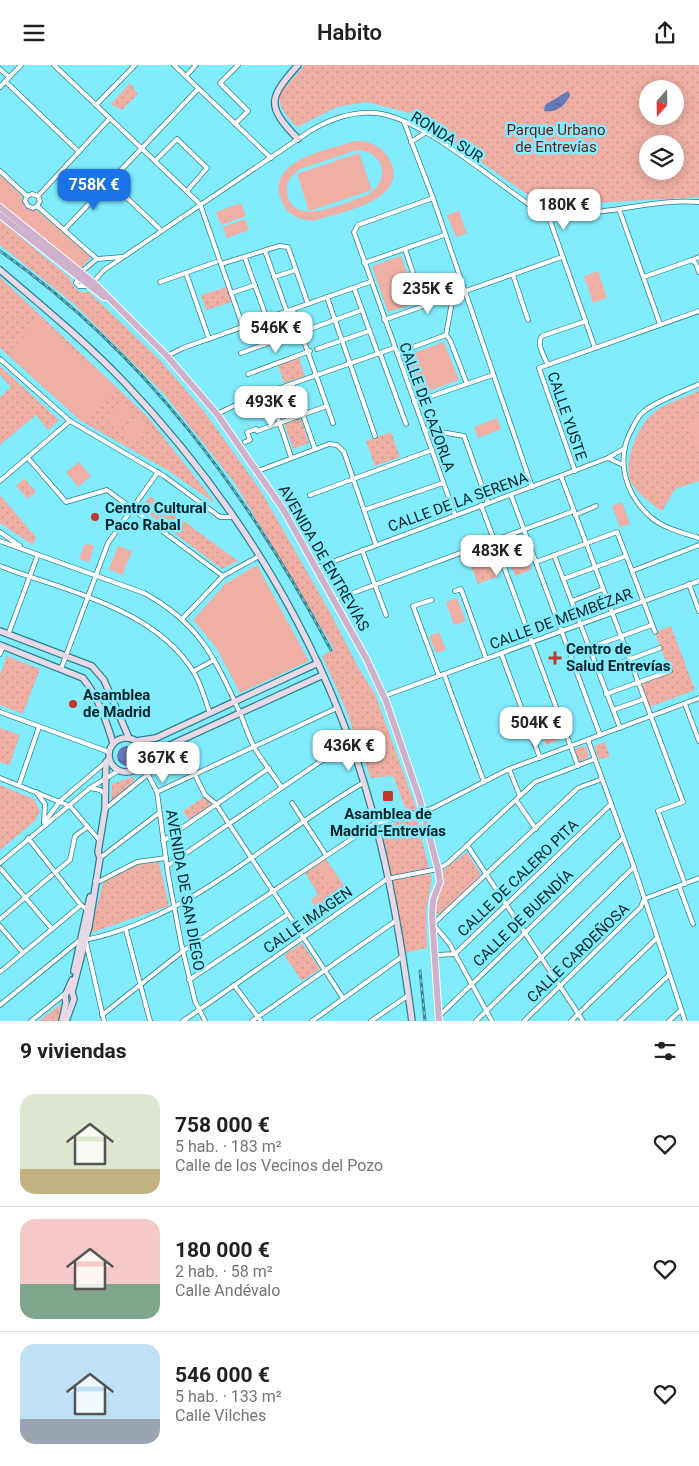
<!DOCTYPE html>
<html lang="es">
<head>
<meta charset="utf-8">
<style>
  :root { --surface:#fff; --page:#f2f2f2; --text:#202124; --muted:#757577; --line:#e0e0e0; --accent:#1a73e8 }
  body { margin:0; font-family:Roboto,sans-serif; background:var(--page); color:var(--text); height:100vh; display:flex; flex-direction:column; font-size:19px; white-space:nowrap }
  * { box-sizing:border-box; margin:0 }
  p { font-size:16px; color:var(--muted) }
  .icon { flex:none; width:28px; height:28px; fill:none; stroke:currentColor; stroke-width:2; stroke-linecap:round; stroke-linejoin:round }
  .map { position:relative; height:956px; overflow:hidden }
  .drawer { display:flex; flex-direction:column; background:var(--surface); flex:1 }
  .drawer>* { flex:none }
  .needle { width:32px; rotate:200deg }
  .tools { position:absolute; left:639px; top:15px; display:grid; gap:10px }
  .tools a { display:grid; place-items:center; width:45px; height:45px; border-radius:50%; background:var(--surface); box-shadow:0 2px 12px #0003; font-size:25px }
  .price { position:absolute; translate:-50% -42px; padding:0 11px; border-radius:10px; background:#fff; color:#222; font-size:16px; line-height:32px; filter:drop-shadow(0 1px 2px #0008) }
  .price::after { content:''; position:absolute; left:50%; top:30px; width:15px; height:11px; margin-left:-8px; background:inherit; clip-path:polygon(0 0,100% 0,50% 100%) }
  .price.current { background:var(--accent); color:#fff }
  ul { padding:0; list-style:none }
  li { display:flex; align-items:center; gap:15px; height:125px; padding:0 20px }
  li+li { border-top:1px solid var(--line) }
  li span { display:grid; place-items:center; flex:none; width:140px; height:100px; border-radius:15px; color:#555 }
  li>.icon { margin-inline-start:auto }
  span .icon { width:60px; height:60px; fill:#fffc; stroke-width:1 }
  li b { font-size:21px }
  h2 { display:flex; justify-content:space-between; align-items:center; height:60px; padding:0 20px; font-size:21px }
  header { display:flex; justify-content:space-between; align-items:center; height:65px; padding:0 20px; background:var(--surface); font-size:22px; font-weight:600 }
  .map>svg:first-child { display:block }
  .grass { fill:url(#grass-dots); fill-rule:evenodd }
  .garden { fill:#efafa4; fill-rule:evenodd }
  .water { fill:url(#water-ripples) }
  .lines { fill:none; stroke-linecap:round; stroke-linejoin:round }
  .street-casing { stroke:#2a808d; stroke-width:5.5 }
  .secondary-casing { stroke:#2a808d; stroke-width:8 }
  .primary-casing { stroke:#fff; stroke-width:8 }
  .street { stroke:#fff; stroke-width:4 }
  .secondary { stroke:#e8d8e6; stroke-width:5.5 }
  .primary { stroke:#d0b1cd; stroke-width:6 }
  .rail-casing { stroke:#3e8490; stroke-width:3 }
  .rail { stroke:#80ecfe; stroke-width:1; stroke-dasharray:4; stroke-linecap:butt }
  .poi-dot { fill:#c33628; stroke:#80ecfe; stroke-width:2 }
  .labels { text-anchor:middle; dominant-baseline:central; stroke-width:5; stroke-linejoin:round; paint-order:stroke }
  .park-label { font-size:15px; fill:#751910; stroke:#80ecfe }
  .street-label { font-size:15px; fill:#002228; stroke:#80ecfe }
  .poi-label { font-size:15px; font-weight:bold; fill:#002228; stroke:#80ecfe; text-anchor:start }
</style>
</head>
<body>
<header><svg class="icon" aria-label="menu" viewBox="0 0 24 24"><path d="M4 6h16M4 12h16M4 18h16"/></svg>Habito<svg class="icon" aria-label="share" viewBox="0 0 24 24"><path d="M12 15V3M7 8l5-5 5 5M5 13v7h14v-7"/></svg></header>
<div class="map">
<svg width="699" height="956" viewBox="0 0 699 956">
  <defs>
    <pattern id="grass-dots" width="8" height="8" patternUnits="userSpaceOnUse" patternTransform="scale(1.25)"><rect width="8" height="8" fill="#efafa4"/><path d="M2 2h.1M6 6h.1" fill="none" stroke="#cb968d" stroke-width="1.8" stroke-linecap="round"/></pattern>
    <pattern id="water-ripples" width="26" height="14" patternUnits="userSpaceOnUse" patternTransform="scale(1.25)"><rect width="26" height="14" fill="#6679b8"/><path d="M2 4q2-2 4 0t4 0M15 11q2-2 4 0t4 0" fill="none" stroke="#526396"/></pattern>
  </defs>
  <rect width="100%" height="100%" fill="#80ecfe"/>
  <g class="grass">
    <path d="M305,0H699V132L560,140L532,133L413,49L367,37L337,42L297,62C288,52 277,43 280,28ZM648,24H675V51H648ZM648,79H675V106H648Z"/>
    <polygon points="130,18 138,29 122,45 111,39"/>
    <path d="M0,155L70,213C73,223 78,228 89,227L160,295L204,346L261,426L330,547L358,602L375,629L417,745L407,748L393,711L371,713L344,640L322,591L334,584L234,417L164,329L73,238L0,180Z"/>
    <polygon points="0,212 147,351 214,436 213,437 169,406 81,356 0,283"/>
    <polygon points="227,222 232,237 206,245 201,230"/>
    <polygon points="299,293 305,311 284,318 278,300"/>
    <polygon points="0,301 59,355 48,365 36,350 0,380 0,332 11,322 0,310"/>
    <path d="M699,326V416L675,424L662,446C652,439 637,429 631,417C622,397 639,357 657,345C670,337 685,332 699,326Z"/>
    <polygon points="301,354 309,378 293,384 284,359"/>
    <polygon points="391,367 400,392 375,401 366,376"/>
    <polygon points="24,413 36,427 28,434 16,421"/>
    <polygon points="0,430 36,472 33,480 0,458"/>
    <polygon points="150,431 238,496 222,504 141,443"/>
    <polygon points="520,476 531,505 515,511 505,482"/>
    <polygon points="488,483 499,511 478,519 467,490"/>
    <polygon points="671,561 695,625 650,642 641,619 670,608 655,567"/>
    <polygon points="7,591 40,604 23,649 0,640 0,610"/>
    <polygon points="546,641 559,675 546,680 535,651 530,653 528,648"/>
    <polygon points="0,663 20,670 10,699 8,700 0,697"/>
    <polygon points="605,677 610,692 599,694 594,681"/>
    <polygon points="132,712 135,715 111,738 112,719"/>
    <polygon points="0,720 34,734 40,746 35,756 0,785"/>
    <polygon points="204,732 212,739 189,755 183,746"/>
    <polygon points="416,751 432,815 426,845 427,883 405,888 380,762"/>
    <polygon points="467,787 482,811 439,850 436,847 443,805"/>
    <polygon points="326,794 352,832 322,853 311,835 318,829 305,808"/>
    <polygon points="159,797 169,841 90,868 103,818 136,800"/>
    <polygon points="302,878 320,904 302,916 284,890"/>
    <polygon points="60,940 64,942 61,956 39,956"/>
  </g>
  <g class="garden">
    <path d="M355,76C369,76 380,80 388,92C415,135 338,148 313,156C300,155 287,150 282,137C264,95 328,85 355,76ZM357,85C384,86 391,115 369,129C349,136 290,166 287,126C286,116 292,110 300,104Z"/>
    <polygon points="359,88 372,125 309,146 297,109"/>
    <polygon points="0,110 22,130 23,139 30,145 37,145 91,192 80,204 0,139"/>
    <polygon points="241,138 246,151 221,160 216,147"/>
    <polygon points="459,146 467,168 456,172 447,150"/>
    <polygon points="245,154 249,165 227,173 223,162"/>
    <polygon points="401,191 417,238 388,247 372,201"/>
    <polygon points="598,206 607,233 593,238 584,211"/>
    <polygon points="38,255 117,323 81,356 8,289"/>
    <polygon points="444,277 459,315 418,330 403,292"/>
    <polygon points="123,338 132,347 118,362 109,354"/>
    <polygon points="138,352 147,360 134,376 124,368"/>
    <polygon points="497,353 501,364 478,373 474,362"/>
    <polygon points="699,353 699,387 687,358"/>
    <polygon points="79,397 91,411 78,422 66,407"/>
    <polygon points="622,437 630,459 620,462 612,441"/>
    <polygon points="85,478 94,481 89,497 79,494"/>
    <polygon points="118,481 132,486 122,510 109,504"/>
    <polygon points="257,500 309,596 240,628 216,582 193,555 225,519"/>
    <polygon points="457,533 466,556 454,560 446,537"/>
    <polygon points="439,567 446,585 436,588 429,571"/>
    <polygon points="583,681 586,682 589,692 579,698 573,685"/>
    <polygon points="326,796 337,812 328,818 317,802"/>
    <polygon points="322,828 333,844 323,851 313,835"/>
  </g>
  <g class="water">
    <path d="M568,26L570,30C566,40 555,49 544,46L545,40Z"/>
    <circle cx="127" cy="691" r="10"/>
  </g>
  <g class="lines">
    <g class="street-casing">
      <g id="street">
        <polyline points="54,0 200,139 243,262"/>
        <polyline points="174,0 271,93"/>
        <polyline points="0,4 9,12"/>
        <polyline points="186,11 196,0"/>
        <polyline points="5,16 79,87"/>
        <polyline points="0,22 21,0"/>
        <polyline points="96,40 135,0"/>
        <polyline points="404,57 433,133 532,422"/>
        <polyline points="235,59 248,46 220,18 238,0"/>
        <polyline points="411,77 425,68"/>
        <polyline points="155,96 177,74 207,103 187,126"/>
        <polyline points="0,106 27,131"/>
        <polyline points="109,116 161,165"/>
        <polyline points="27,131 32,129 38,131 40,136 37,141"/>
        <polyline points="27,131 25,136 28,141 33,143 37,141"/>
        <polyline points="38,131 110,53"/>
        <polyline points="433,133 358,160 354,167 455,450"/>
        <polyline points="37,141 97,194 122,192"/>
        <polyline points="619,144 660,259"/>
        <polyline points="547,147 595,283"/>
        <polyline points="65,164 198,24"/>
        <polyline points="405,184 424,241"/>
        <polyline points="265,186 287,247"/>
        <polyline points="245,193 267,254"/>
        <path d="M97,194L81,207L76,218L79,221H90L104,205L310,66C330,54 352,46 376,48C422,53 491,114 530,140C584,162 643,132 699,137"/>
        <polyline points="692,195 699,192"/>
        <polyline points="364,198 444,170"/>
        <polyline points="221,199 279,181 288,182 308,239"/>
        <polyline points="186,208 209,274"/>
        <polyline points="513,210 528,255"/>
        <polyline points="274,212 296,205"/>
        <polyline points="644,212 692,195 696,199 699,207"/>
        <polyline points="160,217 216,197"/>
        <polyline points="354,223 378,289"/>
        <polyline points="231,228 255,220"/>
        <polyline points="327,232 375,371"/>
        <polyline points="293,245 333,358"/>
        <polyline points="384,255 562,192"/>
        <polyline points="310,264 362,245"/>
        <polyline points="446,270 450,275 467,319"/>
        <polyline points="446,270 453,231"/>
        <polyline points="317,284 369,266"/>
        <polyline points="241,288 303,266"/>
        <polyline points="380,288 406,359"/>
        <polyline points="397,288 446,270"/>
        <polyline points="167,291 183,283 370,217"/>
        <polyline points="0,294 70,356 164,411 220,452 234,452"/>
        <path d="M548,300C544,291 536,279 542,271L586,256"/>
        <polyline points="248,309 310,286"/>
        <polyline points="292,319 315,384"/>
        <path d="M699,319C685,326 651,338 641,349C638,352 635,358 633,362C614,394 625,431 653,454C666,464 684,468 699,473"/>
        <polyline points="269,327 291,392"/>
        <polyline points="414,337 493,310"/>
        <polyline points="217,349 246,335 394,283"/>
        <polyline points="424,364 464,371 488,438"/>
        <polyline points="257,366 327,341"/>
        <polyline points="245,377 250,375 247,367 256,364"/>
        <polyline points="28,393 66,437 107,425 223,511"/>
        <polyline points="608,393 623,400"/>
        <polyline points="258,406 329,379 337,380 344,387 376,480"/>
        <polyline points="575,406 539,303 699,246"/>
        <polyline points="561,411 683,737 658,746 685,819"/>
        <polyline points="0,416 70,356"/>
        <polyline points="310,430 432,385"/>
        <polyline points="511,430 600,670"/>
        <polyline points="481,440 578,701"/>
        <polyline points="364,445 443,418"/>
        <polyline points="575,450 596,441"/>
        <polyline points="0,467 20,481"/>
        <path d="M0,476L144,528C201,559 215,594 241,650C245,661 249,672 254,682C262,696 273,709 282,723"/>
        <polyline points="362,485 386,550"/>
        <polyline points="554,490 620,663"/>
        <polyline points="536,497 617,467 632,506 699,480"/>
        <path d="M0,501C65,526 154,543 193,606C201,618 205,635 210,648"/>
        <polyline points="316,503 608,393 625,383"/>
        <polyline points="632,506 655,567"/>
        <polyline points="563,514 626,491"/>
        <polyline points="689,519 699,546"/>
        <polyline points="455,526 461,524 486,593"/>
        <polyline points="334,535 574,446"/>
        <polyline points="432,535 413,541 439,611"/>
        <polyline points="572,536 603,524"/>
        <polyline points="183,553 223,511 259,491"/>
        <polyline points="8,570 37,492"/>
        <polyline points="589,583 652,560"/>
        <polyline points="501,588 540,693"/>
        <polyline points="0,589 3,581"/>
        <polyline points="61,604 108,478 158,407"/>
        <polyline points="194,606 214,595"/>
        <polyline points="598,606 660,583"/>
        <polyline points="444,609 484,717"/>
        <polyline points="606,629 670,606"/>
        <polyline points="384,631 699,516"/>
        <polyline points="685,639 699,676"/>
        <polyline points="613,645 644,634"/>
        <polyline points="0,647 109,687"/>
        <polyline points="588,675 634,802 685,956"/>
        <polyline points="179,677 205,730 216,739 343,933"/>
        <polyline points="142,698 157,727 168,809 181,878 195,936 205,956"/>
        <polyline points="509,704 520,731"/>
        <polyline points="0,713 70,741 100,776"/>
        <polyline points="19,720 39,662"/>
        <polyline points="90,723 100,725 106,730"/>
        <polyline points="36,727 45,739 44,757"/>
        <polyline points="157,727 337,643"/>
        <polyline points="516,735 536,764"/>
        <polyline points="292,738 326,790"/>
        <polyline points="105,744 148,709"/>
        <polyline points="44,758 60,736 106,697"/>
        <polyline points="28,773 81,840 89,846"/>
        <polyline points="163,776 269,703"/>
        <polyline points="467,780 583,956"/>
        <polyline points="100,793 159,748"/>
        <polyline points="0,798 90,723 118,706"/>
        <polyline points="167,801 349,677"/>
        <polyline points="0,803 52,864"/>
        <polyline points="57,806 70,795 75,771 86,763"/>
        <polyline points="95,816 100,816 137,797 166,793"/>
        <polyline points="679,821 693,859"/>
        <polyline points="644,834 699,813"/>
        <polyline points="0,854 52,810"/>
        <polyline points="0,861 23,888"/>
        <polyline points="126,865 150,956"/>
        <path d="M85,875C192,853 271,771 363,718"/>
        <polyline points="86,877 104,956"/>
        <polyline points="436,890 455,889 611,739"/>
        <polyline points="0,907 81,840"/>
        <polyline points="189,915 288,849"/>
        <polyline points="234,920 261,956"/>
        <polyline points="0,940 80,875"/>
        <polyline points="102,950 183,886 374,759 431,744 509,704 699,633"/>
        <polyline points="439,951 623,773"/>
        <polyline points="31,956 66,928"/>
        <polyline points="183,956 387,814 438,804 448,798 535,717 595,694"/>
        <polyline points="252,956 397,855"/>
        <polyline points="312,956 403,891"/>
        <polyline points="371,956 409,930"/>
        <polyline points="476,956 634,802"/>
        <polyline points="492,956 449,878 433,859 578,723 602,714"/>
        <polyline points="524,956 641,842 644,834"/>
        <polyline points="571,956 657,873"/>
        <polyline points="620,956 669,910"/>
        <polyline points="669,956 681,945"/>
      </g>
    </g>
    <g class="secondary-casing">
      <g id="secondary">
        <path d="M298,0C269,33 265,40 298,74"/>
        <path d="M0,205C42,241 86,277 125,318C214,412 288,522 337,642C378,741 398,850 412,956"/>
        <polyline points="0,566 92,601 104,615 129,673"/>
        <path d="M0,580L83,613C98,632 106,655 113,678"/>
        <circle cx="126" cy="690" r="17"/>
        <polyline points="136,676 156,673 318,598"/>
        <polyline points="144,692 323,610"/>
        <polyline points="74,906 90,832"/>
        <polyline points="72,927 89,861 100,793 98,787 105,744 106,697 109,694"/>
        <polyline points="62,956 66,938 65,931 72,915"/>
        <polyline points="66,956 74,934 72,927"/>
      </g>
    </g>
    <g class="primary-casing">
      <g id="primary">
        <polyline points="0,142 94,218 167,291 217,349 283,444 366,593 386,636 419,732 438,804 440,817 433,835 432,851 439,956"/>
        <polyline points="0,150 104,232"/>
      </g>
    </g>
    <use href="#street" class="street"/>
    <use href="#secondary" class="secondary"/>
    <use href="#primary" class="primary"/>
    <g class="rail-casing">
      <g id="rail">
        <path d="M0,186C145,288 249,430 331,585"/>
        <polyline points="420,906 425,956"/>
      </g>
    </g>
    <use href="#rail" class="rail"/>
  </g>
  <g class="poi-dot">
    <circle cx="95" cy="452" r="5"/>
    <path d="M552.5 585.5h5v5h5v5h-5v5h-5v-5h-5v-5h5z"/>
    <circle cx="73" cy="639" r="5"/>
    <rect x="382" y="725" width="12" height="12" rx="2.5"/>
  </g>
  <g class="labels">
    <g class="park-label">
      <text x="556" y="65">Parque Urbano<tspan x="556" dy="17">de Entrevías</tspan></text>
    </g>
    <g class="street-label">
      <text transform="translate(447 72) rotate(32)">RONDA SUR</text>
      <text transform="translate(427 342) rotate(70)">CALLE DE CAZORLA</text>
      <text transform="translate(567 351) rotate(71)">CALLE YUSTE</text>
      <text transform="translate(458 437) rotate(-20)">CALLE DE LA SERENA</text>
      <text transform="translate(324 493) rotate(60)">AVENIDA DE ENTREVÍAS</text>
      <text transform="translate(561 554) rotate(-20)">CALLE DE MEMBÉZAR</text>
      <text transform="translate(518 813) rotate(-44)">CALLE DE CALERO PITA</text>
      <text transform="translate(185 825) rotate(80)">AVENIDA DE SAN DIEGO</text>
      <text transform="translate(523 853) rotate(-44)">CALLE DE BUENDÍA</text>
      <text transform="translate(308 855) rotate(-35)">CALLE IMAGEN</text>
      <text transform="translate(578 888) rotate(-44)">CALLE CARDEÑOSA</text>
    </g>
    <g class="poi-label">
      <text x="105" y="443">Centro Cultural<tspan x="105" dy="17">Paco Rabal</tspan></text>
      <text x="566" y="584">Centro de<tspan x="566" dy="17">Salud Entrevías</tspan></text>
      <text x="83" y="630">Asamblea<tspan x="83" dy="17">de Madrid</tspan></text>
      <text x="388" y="749" text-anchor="middle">Asamblea de<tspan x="388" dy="17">Madrid-Entrevías</tspan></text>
    </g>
  </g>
</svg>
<div class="tools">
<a><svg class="needle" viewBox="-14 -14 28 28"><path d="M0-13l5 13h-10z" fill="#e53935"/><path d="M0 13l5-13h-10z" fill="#757577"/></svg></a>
<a><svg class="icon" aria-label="layers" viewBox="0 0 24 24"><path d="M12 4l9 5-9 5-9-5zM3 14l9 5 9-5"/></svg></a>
</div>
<b class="price current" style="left:94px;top:146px">758K €</b>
<b class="price" style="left:564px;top:166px">180K €</b>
<b class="price" style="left:428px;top:250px">235K €</b>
<b class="price" style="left:276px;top:289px">546K €</b>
<b class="price" style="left:271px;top:363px">493K €</b>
<b class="price" style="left:497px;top:512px">483K €</b>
<b class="price" style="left:536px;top:684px">504K €</b>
<b class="price" style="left:349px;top:707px">436K €</b>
<b class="price" style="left:163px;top:719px">367K €</b>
</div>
<section class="drawer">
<h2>9 viviendas<svg class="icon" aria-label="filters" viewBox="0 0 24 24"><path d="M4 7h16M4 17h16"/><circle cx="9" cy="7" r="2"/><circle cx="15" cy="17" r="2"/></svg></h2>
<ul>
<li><span style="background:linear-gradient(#dfe7d0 75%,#c2b280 0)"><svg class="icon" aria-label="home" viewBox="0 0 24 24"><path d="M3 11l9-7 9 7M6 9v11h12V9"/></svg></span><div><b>758 000 €</b><p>5 hab. · 183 m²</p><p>Calle de los Vecinos del Pozo</p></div><svg class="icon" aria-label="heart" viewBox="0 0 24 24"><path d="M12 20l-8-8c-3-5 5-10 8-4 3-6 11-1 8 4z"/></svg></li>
<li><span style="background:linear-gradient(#f6c9c9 65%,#7fa58c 0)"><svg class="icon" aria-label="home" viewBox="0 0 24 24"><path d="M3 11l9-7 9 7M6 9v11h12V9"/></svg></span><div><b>180 000 €</b><p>2 hab. · 58 m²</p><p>Calle Andévalo</p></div><svg class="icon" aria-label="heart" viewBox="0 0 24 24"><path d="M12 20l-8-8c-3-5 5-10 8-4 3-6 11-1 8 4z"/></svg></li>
<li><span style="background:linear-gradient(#bfe0f5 75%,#9aa5b1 0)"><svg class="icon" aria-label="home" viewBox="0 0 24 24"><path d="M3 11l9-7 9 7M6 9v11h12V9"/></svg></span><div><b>546 000 €</b><p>5 hab. · 133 m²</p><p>Calle Vilches</p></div><svg class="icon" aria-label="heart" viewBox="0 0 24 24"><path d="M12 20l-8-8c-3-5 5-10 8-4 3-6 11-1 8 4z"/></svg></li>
</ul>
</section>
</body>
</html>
